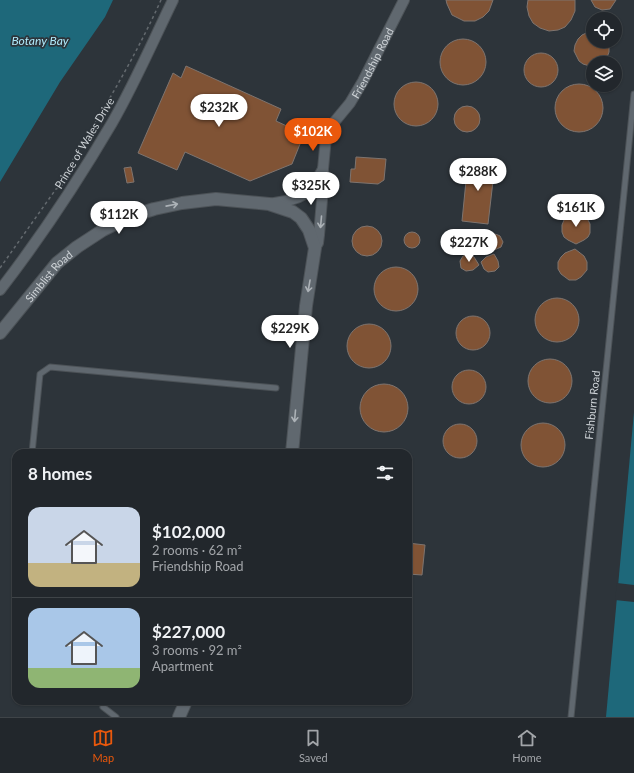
<!DOCTYPE html>
<html lang="en">
<head>
<meta charset="utf-8">
<style>
  :root { --surface:#22272c; --page:#2a2f34; --text:#f1f3f6; --muted:#a2a5a9; --line:#3f4448; --accent:#ea580c }
  body { margin:0; font-family:Lato,sans-serif; background:var(--page); color:var(--text); height:100vh; display:flex; flex-direction:column; font-size:15px; white-space:nowrap }
  * { box-sizing:border-box; margin:0 }
  p { font-size:13px; color:var(--muted) }
  .icon { flex:none; width:22px; height:22px; fill:none; stroke:currentColor; stroke-width:2; stroke-linecap:round; stroke-linejoin:round }
  .map { position:relative; flex:1; overflow:hidden }
  .sheet { position:absolute; left:12px; top:449px; width:400px; height:256px; display:flex; flex-direction:column; background:var(--surface); border-radius:12px; box-shadow:0 1px 3px #0004,0 0 0 1px var(--line) }
  .sheet>* { flex:none }
  .fabs { position:absolute; left:586px; top:12px; display:grid; gap:8px }
  .fabs a { display:grid; place-items:center; width:36px; height:36px; border-radius:50%; background:var(--surface); box-shadow:0 1px 3px #0004,0 0 0 1px var(--line); font-size:20px }
  .price { position:absolute; translate:-50% -34px; padding:0 9px; border-radius:14px; background:#fff; color:#222; font-size:13px; line-height:26px; filter:drop-shadow(0 1px 2px #0008) }
  .price::after { content:''; position:absolute; left:50%; top:24px; width:12px; height:9px; margin-left:-6px; background:inherit; clip-path:polygon(0 0,100% 0,50% 100%) }
  .price.current { background:var(--accent); color:#fff }
  ul { padding:0; list-style:none }
  li { display:flex; align-items:center; gap:12px; height:100px; padding:0 16px }
  li+li { border-top:1px solid var(--line) }
  li span { display:grid; place-items:center; flex:none; width:112px; height:80px; border-radius:12px; color:#555 }
  li>.icon { margin-inline-start:auto }
  span .icon { width:48px; height:48px; fill:#fffc; stroke-width:1 }
  li b { font-size:17px }
  h2 { display:flex; justify-content:space-between; align-items:center; height:48px; padding:0 16px; font-size:17px }
  .menu { display:flex; justify-content:space-around; align-items:center; height:56px; border-top:1px solid var(--line); background:var(--surface); font-size:11px; color:var(--muted) }
  .menu a { display:grid; justify-items:center; gap:2px }
  .menu .current { color:var(--accent) }
  .map>svg:first-child { display:block }
  .water { fill:#1e687a }
  .pier { fill:#2d343a }
  .building { fill:#805335; stroke:#7e746f }
  .lines { fill:none; stroke-linecap:round; stroke-linejoin:round }
  .lane-casing { stroke:#4c5257; stroke-width:7 }
  .street-casing { stroke:#4c5257; stroke-width:12 }
  .secondary-casing { stroke:#4c5257; stroke-width:14 }
  .path { stroke:#646a6f; stroke-width:1.5; stroke-dasharray:3 3; stroke-linecap:butt }
  .lane { stroke:#60686f; stroke-width:5 }
  .street { stroke:#60686f; stroke-width:10 }
  .secondary { stroke:#60686f; stroke-width:12 }
  .oneway { stroke:#acb2b7 }
  .labels { text-anchor:middle; dominant-baseline:central; stroke-width:3.5; stroke-linejoin:round; paint-order:stroke }
  .street-label { font-size:11px; fill:#cdd2d6; stroke:#2d343a }
  .water-label { font-size:12px; font-style:italic; fill:#afe9fa; stroke:#2d343a }
</style>
</head>
<body>
<div class="map">
<svg width="634" height="717" viewBox="0 0 634 717">
  <rect width="100%" height="100%" fill="#2d343a"/>
  <g class="water">
    <polygon points="0,0 113,0 105,17 60,82 0,182"/>
    <polygon points="634,412 634,717 606,717"/>
  </g>
  <polygon class="pier" points="617,583 634,585 634,602 615,600"/>
  <g class="building">
    <polygon points="446,0 493,0 489,11 483,17 475,21 464,21 452,15 447,4"/>
    <polygon points="528,0 575,0 575,11 571,20 565,27 558,30 549,31 540,28 533,23 529,16 527,7"/>
    <polygon points="591,0 616,0 610,9 602,10 595,7"/>
    <polygon points="593,30 593,41 607,41 609,45 609,52 606,60 602,63 593,63 593,67 583,64 579,61 574,51 575,45 578,39 582,35"/>
    <circle cx="463" cy="62" r="23"/>
    <circle cx="541" cy="70" r="17"/>
    <polygon points="186,66 281,109 276,121 304,134 292,164 250,181 185,152 177,170 138,153 173,73 181,78"/>
    <circle cx="416" cy="104" r="22"/>
    <circle cx="579" cy="108" r="24"/>
    <circle cx="467" cy="119" r="13"/>
    <polygon points="356,157 386,159 384,180 378,184 350,182 351,169 355,169"/>
    <polygon points="468,161 495,164 488,224 462,221"/>
    <polygon points="131,167 134,182 127,183 124,168"/>
    <polygon points="573,214 583,215 587,218 590,224 590,233 588,237 584,240 576,244 568,240 564,237 562,232 562,225 564,220 568,216"/>
    <circle cx="367" cy="241" r="15"/>
    <polygon points="472,231 477,234 481,241 475,247 469,250 464,245 462,238 466,233"/>
    <circle cx="412" cy="240" r="8"/>
    <polygon points="491,233 498,235 500,236 503,242 501,247 492,251 487,247 484,240"/>
    <polygon points="575,249 584,256 587,262 587,270 581,277 576,280 569,280 561,274 558,269 558,262 561,257 565,253"/>
    <polygon points="469,253 474,257 479,265 473,270 466,271 461,268 460,261 463,256"/>
    <polygon points="494,254 498,261 499,267 495,271 488,272 484,269 481,262 486,257"/>
    <circle cx="396" cy="289" r="22"/>
    <circle cx="557" cy="320" r="22"/>
    <circle cx="473" cy="333" r="17"/>
    <circle cx="369" cy="346" r="22"/>
    <circle cx="550" cy="381" r="22"/>
    <circle cx="469" cy="387" r="17"/>
    <circle cx="384" cy="408" r="24"/>
    <circle cx="543" cy="445" r="22"/>
    <circle cx="460" cy="441" r="17"/>
    <polygon points="408,543 425,545 422,575 408,574"/>
  </g>
  <g class="lines">
    <g class="lane-casing">
      <g id="lane">
        <polyline points="32,453 40,374 50,367 276,388"/>
        <polyline points="103,707 116,717"/>
        <polyline points="571,717 634,94"/>
      </g>
    </g>
    <g class="street-casing">
      <g id="street">
        <path d="M269,204C302,198 306,199 323,169"/>
        <path id="s1" d="M315,248L318,243L319,235L323,188V169L326,137L331,126L350,103L363,81L404,0"/>
        <path d="M0,290C41,237 78,181 112,123C135,83 153,41 173,0"/>
      </g>
    </g>
    <g class="secondary-casing">
      <g id="secondary">
        <path id="s2" d="M0,333L57,263L77,247L103,230L129,217L154,209L182,203L216,199L269,204L293,212L301,218L309,230L315,248L306,306L292,453"/>
        <polyline points="179,717 186,701"/>
      </g>
    </g>
    <path class="path" d="M0,268L56,189C64,186 66,180 66,171C100,115 134,60 161,0"/>
    <use href="#lane" class="lane"/>
    <use href="#street" class="street"/>
    <use href="#secondary" class="secondary"/>
  </g>
  <defs><path id="oneway-shaft" d="M-6 0H5M1.5-3L5.5 0L1.5 3" fill="none" stroke-width="1.6" stroke-linecap="round" stroke-linejoin="round"/></defs>
  <g class="oneway">
    <use href="#oneway-shaft" transform="translate(172 205) rotate(-11)"/>
    <use href="#oneway-shaft" transform="translate(321 222) rotate(95)"/>
    <use href="#oneway-shaft" transform="translate(309 286) rotate(100)"/>
    <use href="#oneway-shaft" transform="translate(295 416) rotate(95)"/>
  </g>
  <g class="labels">
    <g class="street-label">
      <text stroke="none"><textPath href="#s1" startOffset="200">Friendship Road</textPath></text>
      <text transform="translate(84 143) rotate(-59)">Prince of Wales Drive</text>
      <text stroke="none"><textPath href="#s2" startOffset="75">Simblist Road</textPath></text>
      <text transform="translate(592 405) rotate(-84)">Fishburn Road</text>
    </g>
    <g class="water-label">
      <text x="40" y="40">Botany Bay</text>
    </g>
  </g>
</svg>
<div class="fabs">
<a><svg class="icon" aria-label="locate" viewBox="0 0 24 24"><circle cx="12" cy="12" r="6"/><path d="M12 2v4M12 18v4M2 12h4M18 12h4"/></svg></a>
<a><svg class="icon" aria-label="layers" viewBox="0 0 24 24"><path d="M12 4l9 5-9 5-9-5zM3 14l9 5 9-5"/></svg></a>
</div>
<b class="price" style="left:219px;top:128px">$232K</b>
<b class="price current" style="left:313px;top:152px">$102K</b>
<b class="price" style="left:478px;top:192px">$288K</b>
<b class="price" style="left:311px;top:206px">$325K</b>
<b class="price" style="left:576px;top:228px">$161K</b>
<b class="price" style="left:119px;top:235px">$112K</b>
<b class="price" style="left:469px;top:263px">$227K</b>
<b class="price" style="left:290px;top:349px">$229K</b>
<section class="sheet">
<h2>8 homes<svg class="icon" aria-label="filters" viewBox="0 0 24 24"><path d="M4 7h16M4 17h16"/><circle cx="9" cy="7" r="2"/><circle cx="15" cy="17" r="2"/></svg></h2>
<ul>
<li><span style="background:linear-gradient(#c9d6e8 70%,#c2b280 0)"><svg class="icon" aria-label="home" viewBox="0 0 24 24"><path d="M3 11l9-7 9 7M6 9v11h12V9"/></svg></span><div><b>$102,000</b><p>2 rooms · 62 m²</p><p>Friendship Road</p></div></li>
<li><span style="background:linear-gradient(#a9c7e8 75%,#8fb573 0)"><svg class="icon" aria-label="home" viewBox="0 0 24 24"><path d="M3 11l9-7 9 7M6 9v11h12V9"/></svg></span><div><b>$227,000</b><p>3 rooms · 92 m²</p><p>Apartment</p></div></li>
</ul>
</section>
</div>
<nav class="menu">
<a class="current"><svg class="icon" aria-label="map" viewBox="0 0 24 24"><path d="M3 6l6-2 6 2 6-2v14l-6 2-6-2-6 2zM9 4v14M15 6v14"/></svg>Map</a>
<a><svg class="icon" aria-label="saved" viewBox="0 0 24 24"><path d="M7 4h10v16l-5-4-5 4z"/></svg>Saved</a>
<a><svg class="icon" aria-label="home" viewBox="0 0 24 24"><path d="M3 11l9-7 9 7M6 9v11h12V9"/></svg>Home</a>
</nav>
</body>
</html>
